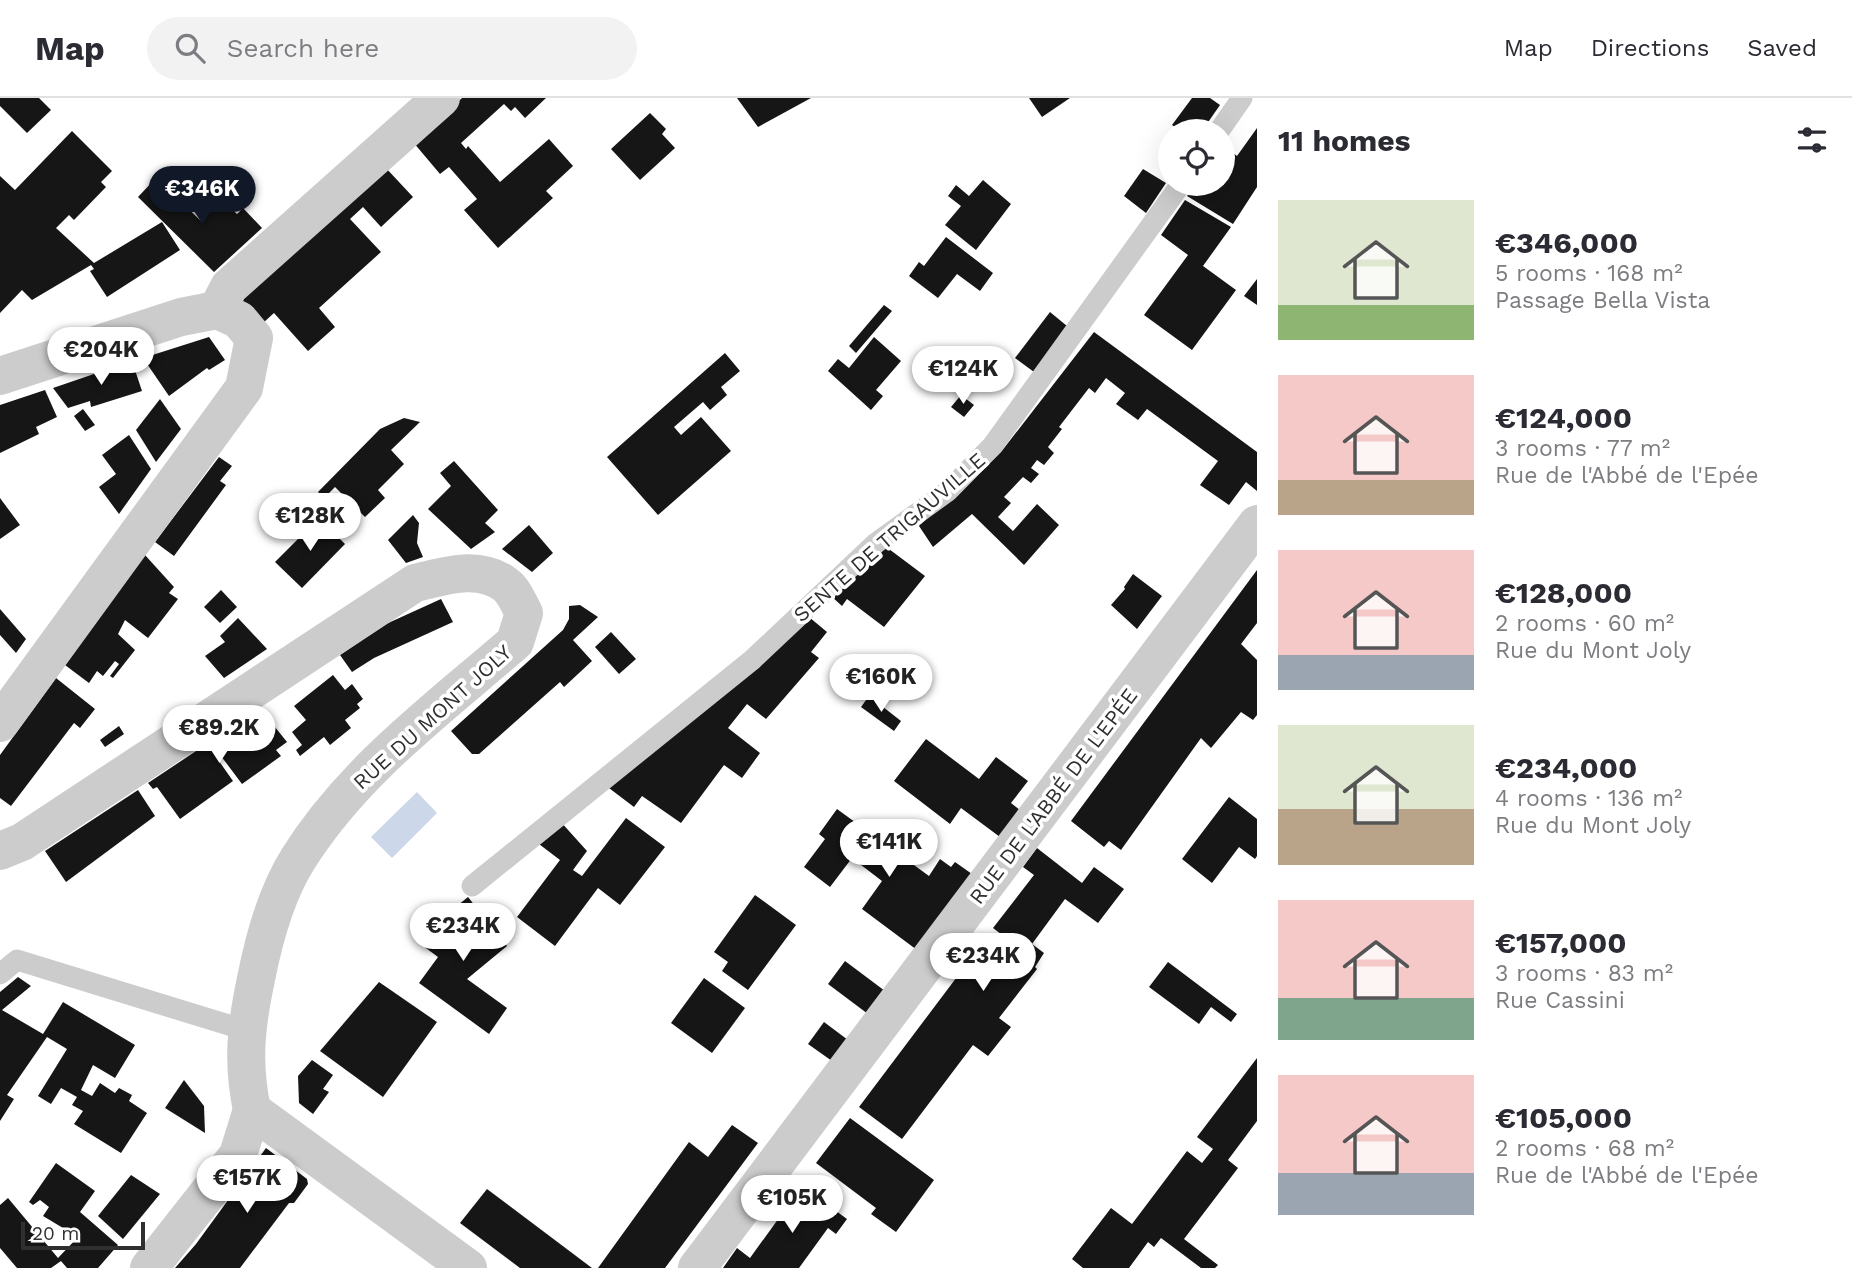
<!DOCTYPE html>
<html lang="en">
<head>
<meta charset="utf-8">
<style>
  :root { --surface:#fff; --page:#f2f2f3; --text:#2b2b33; --muted:#7c7c81; --line:#e1e1e2; --accent:#111827 }
  body { margin:0; font-family:"Work Sans",sans-serif; background:var(--page); color:var(--text); height:100vh; display:flex; flex-direction:column; font-size:26px; white-space:nowrap }
  * { box-sizing:border-box; margin:0 }
  p { font-size:23px; color:var(--muted) }
  .icon { flex:none; width:38px; height:38px; fill:none; stroke:currentColor; stroke-width:2; stroke-linecap:round; stroke-linejoin:round }
  .map { position:relative; flex:1; overflow:hidden }
  .details { display:flex; flex-direction:column; background:var(--surface); width:595px }
  .details>* { flex:none }
  .buttons { position:absolute; left:1158px; top:21px; display:grid; gap:14px }
  .buttons a { display:grid; place-items:center; width:77px; height:77px; border-radius:50%; background:var(--surface); box-shadow:0 7px 28px #0002; font-size:35px }
  .scale { position:absolute; left:21px; bottom:18px; width:124px; box-sizing:border-box; padding-left:7px; border:4px solid #2f2f2f; border-top:0; font-size:19px; line-height:24px; white-space:nowrap; color:#2f2f2f; -webkit-text-stroke:5px #fff; paint-order:stroke }
  .price { position:absolute; translate:-50% -60px; padding:0 16px; border-radius:24px; background:#fff; color:#222; font-size:23px; line-height:46px; filter:drop-shadow(0 2px 4px #0008) }
  .price::after { content:''; position:absolute; left:50%; top:42px; width:21px; height:16px; margin-left:-10px; background:inherit; clip-path:polygon(0 0,100% 0,50% 100%) }
  .price.current { background:var(--accent); color:#fff }
  ul { padding:0; list-style:none }
  li { display:flex; align-items:center; gap:21px; height:175px; padding:0 21px }
  li span { display:grid; place-items:center; flex:none; width:196px; height:140px; border-radius:0px; color:#555 }
  li>.icon { margin-inline-start:auto }
  span .icon { width:84px; height:84px; fill:#fffc; stroke-width:1 }
  li b { font-size:30px }
  h2 { display:flex; justify-content:space-between; align-items:center; height:84px; padding:0 21px; font-size:30px }
  header { display:flex; align-items:center; gap:42px; box-sizing:border-box; height:98px; padding:0 35px; background:var(--surface); border-bottom:2px solid var(--line) }
  header strong { font-size:33px }
  nav { display:flex; gap:38px; margin-inline-start:auto; font-size:24px }
  .search { width:490px; height:63px; background:var(--page); display:flex; align-items:center; gap:18px; box-sizing:border-box; padding:0 24px; border-radius:38px; color:var(--muted); font-size:26px }
  main { display:flex; flex:1; min-height:0 }
  .map>svg:first-child { display:block }
  .water { fill:#ccd8e9 }
  .building { fill:#161616 }
  .lines { fill:none; stroke-linecap:round; stroke-linejoin:round }
  .lane { stroke:#ccc; stroke-width:21 }
  .street { stroke:#ccc; stroke-width:38 }
  .labels { text-anchor:middle; dominant-baseline:central; stroke-width:7; stroke-linejoin:round; paint-order:stroke }
  .street-label { font-size:21px; fill:#2f2f2f; stroke:#fff }
</style>
</head>
<body>
<header>
<strong>Map</strong>
<div class="search"><svg class="icon" aria-label="search" viewBox="0 0 24 24"><circle cx="10" cy="10" r="6"/><path d="M15 15l6 6"/></svg>Search here</div>
<nav><a>Map</a><a>Directions</a><a>Saved</a></nav>
</header>
<main>
<div class="map">
<svg width="1257" height="1170" viewBox="0 0 1257 1170">
  <rect width="100%" height="100%" fill="#fff"/>
  <polygon class="water" points="417,694 437,715 392,760 371,739"/>
  <g class="building">
    <polygon points="0,0 39,0 51,12 27,35 0,8"/>
    <polygon points="462,0 546,0 525,20 515,9 511,13 504,6 461,45 466,51 468,48 500,84 549,41 573,68 546,93 553,100 498,150 464,112 477,101 449,69 440,76 413,44"/>
    <polygon points="737,0 811,0 758,29"/>
    <polygon points="1029,0 1070,0 1042,19"/>
    <polygon points="1192,0 1210,0 1220,7 1202,33 1181,33 1172,27"/>
    <polygon points="650,15 666,31 662,36 675,50 640,82 611,51"/>
    <polygon points="1257,30 1257,89 1233,126 1187,98 1197,86 1223,86 1223,57 1228,51 1237,58"/>
    <polygon points="72,33 112,73 101,84 106,89 74,122 69,117 56,130 94,165 162,124 180,152 107,199 90,173 94,171 91,167 32,202 22,192 0,215 0,78 15,92"/>
    <polygon points="385,69 413,99 381,129 363,109 350,121 381,154 319,210 335,229 308,253 274,215 263,225 241,201"/>
    <polygon points="1143,71 1166,85 1146,115 1124,98"/>
    <polygon points="156,80 201,123 222,102 237,116 243,110 262,130 214,174 138,99"/>
    <polygon points="983,82 1011,106 976,152 945,127 961,108 948,98 956,87 969,98"/>
    <polygon points="1185,102 1231,129 1203,168 1236,192 1192,252 1144,217 1188,157 1161,137"/>
    <polygon points="946,139 993,175 980,193 957,176 938,200 909,178 919,164 924,168"/>
    <polygon points="1257,181 1257,207 1244,198"/>
    <polygon points="884,207 892,213 856,255 849,248"/>
    <polygon points="1050,214 1067,228 1034,274 1015,260"/>
    <polygon points="1094,234 1257,354 1257,393 1246,384 1229,407 1200,387 1218,363 1147,311 1138,322 1116,306 1125,295 1106,280 1095,295 1089,290 1059,329 1062,331 1048,349 1054,355 1044,367 1037,362 1031,370 1039,376 1031,385 1023,379 1004,399 1011,405 998,419 1013,433 1037,406 1059,427 1024,467 972,416 933,449 917,425 955,400 1001,354"/>
    <polygon points="209,239 225,262 209,272 207,270 169,298 143,260"/>
    <polygon points="874,239 901,263 876,292 883,298 871,312 828,273 838,261 849,270"/>
    <polygon points="725,255 740,273 721,289 727,297 710,312 703,304 674,329 681,337 701,319 731,353 658,417 607,359"/>
    <polygon points="132,263 142,293 91,309 90,303 68,310 53,290"/>
    <polygon points="45,292 57,319 36,329 39,336 0,355 0,307"/>
    <polygon points="961,297 974,307 964,319 951,309"/>
    <polygon points="160,301 181,331 156,364 136,332"/>
    <polygon points="83,311 95,327 85,333 74,318"/>
    <polygon points="404,320 420,324 391,352 404,366 378,392 385,400 365,419 335,389 324,400 318,394 380,331"/>
    <polygon points="129,337 151,371 119,416 99,389 116,376 102,357"/>
    <polygon points="219,359 232,368 220,383 226,387 174,458 155,444"/>
    <polygon points="454,363 498,412 485,425 495,434 471,451 428,411 451,388 440,375"/>
    <polygon points="0,400 20,427 0,441"/>
    <polygon points="413,417 419,425 417,445 423,459 406,465 388,442"/>
    <polygon points="319,420 345,446 302,490 275,464"/>
    <polygon points="529,427 553,455 532,474 502,451"/>
    <polygon points="885,448 925,478 884,529 847,501 842,508 831,498"/>
    <polygon points="145,457 174,489 169,495 178,501 148,540 125,522 118,536 135,552 113,580 110,578 119,566 115,563 103,578 97,573 89,585 65,567"/>
    <polygon points="1257,472 1257,525 1241,546 1257,562 1257,617 1253,622 1241,614 1211,650 1201,640 1121,752 1109,743 1104,749 1071,723"/>
    <polygon points="1133,476 1162,498 1137,531 1111,507 1125,491 1124,489"/>
    <polygon points="221,492 237,509 220,525 204,509"/>
    <polygon points="441,501 453,524 374,560 352,574 340,557 386,526"/>
    <polygon points="580,507 598,519 573,542 592,563 564,589 560,584 479,656 472,656 451,633 563,532 569,521 569,508"/>
    <polygon points="0,511 26,541 16,555 0,537"/>
    <polygon points="809,519 827,534 811,554 819,560 766,621 747,606 728,630 760,655 742,680 724,667 681,725 642,698 634,709 605,687"/>
    <polygon points="238,520 267,551 224,580 205,558 225,544 220,538"/>
    <polygon points="611,534 636,561 619,576 595,549"/>
    <polygon points="333,577 345,592 352,586 363,601 357,606 360,610 345,622 351,630 330,647 324,639 300,658 296,652 302,647 292,634 306,622 294,608"/>
    <polygon points="56,580 95,611 80,630 74,625 11,708 0,700 0,657"/>
    <polygon points="869,598 901,623 894,633 861,609"/>
    <polygon points="250,617 264,636 275,629 287,644 276,652 281,658 242,686 218,654 214,656 233,683 180,721 157,689 153,691 148,685"/>
    <polygon points="119,628 124,636 105,649 100,642"/>
    <polygon points="926,641 979,681 996,659 1028,683 1011,705 1020,712 1000,739 961,710 950,726 894,683"/>
    <polygon points="138,692 155,718 66,784 45,753"/>
    <polygon points="1229,699 1257,721 1257,758 1255,761 1239,749 1212,785 1182,761"/>
    <polygon points="837,711 929,778 940,761 951,769 955,764 972,776 917,852 862,811 882,783 852,760 830,789 804,769 825,741 819,736"/>
    <polygon points="626,720 665,749 620,807 598,790 555,848 517,819 560,762 535,743 560,723 587,753 573,772 582,778"/>
    <polygon points="1037,750 1082,785 1094,769 1124,791 1098,825 1065,801 1032,846 1044,855 1035,869 1037,871 999,920 1011,929 988,958 973,947 902,1041 859,1009 990,835 1007,848 1010,843 993,830 1034,777 1023,769"/>
    <polygon points="755,797 796,827 748,892 722,873 728,864 714,854"/>
    <polygon points="468,799 507,848 467,881 507,910 489,936 419,885 438,859 415,842"/>
    <polygon points="845,863 885,893 868,916 828,886"/>
    <polygon points="1168,864 1237,916 1231,924 1211,909 1199,926 1149,889"/>
    <polygon points="18,879 31,888 2,912 43,936 63,904 135,947 115,980 93,967 81,992 92,998 100,985 115,995 119,990 132,997 129,1003 147,1015 121,1055 74,1026 83,1013 72,1007 77,999 61,990 51,1006 38,998 67,951 47,939 7,997 14,1001 0,1023 0,894"/>
    <polygon points="704,880 745,910 712,955 671,925"/>
    <polygon points="379,884 437,924 383,999 320,953"/>
    <polygon points="824,924 848,942 832,963 808,946"/>
    <polygon points="1257,960 1257,1023 1228,1062 1238,1070 1184,1141 1218,1167 1215,1170 1201,1170 1161,1140 1154,1149 1148,1144 1129,1170 1083,1170 1072,1161 1111,1110 1132,1126 1187,1053 1202,1065 1213,1051 1197,1039"/>
    <polygon points="312,962 333,977 323,991 329,994 313,1016 299,1005 298,978"/>
    <polygon points="184,982 204,1008 205,1035 165,1010"/>
    <polygon points="850,1020 934,1082 896,1134 871,1116 876,1110 816,1065"/>
    <polygon points="732,1027 758,1045 665,1170 598,1170 689,1044 708,1059"/>
    <polygon points="266,1050 307,1081 308,1086 294,1105 289,1105 240,1170 175,1170 196,1146"/>
    <polygon points="56,1065 95,1093 80,1114 118,1147 98,1170 67,1170 61,1163 51,1170 17,1170 0,1150 0,1107 8,1100 58,1160 78,1139 43,1118 49,1109 40,1102 33,1107 29,1104"/>
    <polygon points="131,1077 160,1096 123,1141 98,1118"/>
    <polygon points="802,1088 847,1121 836,1136 828,1130 799,1170 723,1170 737,1150 750,1160"/>
    <polygon points="487,1091 592,1170 520,1170 460,1125"/>
  </g>
  <g class="lines">
    <g class="lane">
      <polyline points="1219,33 1242,0"/>
      <polyline points="472,788 752,562 876,445 948,393 993,347 1181,86"/>
      <polyline points="0,876 17,862 245,932"/>
    </g>
    <g class="street">
      <polyline points="217,212 229,189 441,0"/>
      <polyline points="0,278 181,219 217,212 239,222 254,240 244,290 0,625"/>
      <path d="M0,753L22,744L415,485C445,478 479,466 506,487C514,493 519,506 524,515L515,544C438,611 353,673 298,761C276,796 264,840 256,881C246,928 242,964 252,1012L468,1170"/>
      <polyline points="149,1170 238,1057 252,1012"/>
      <polyline points="697,1170 1257,426"/>
    </g>
  </g>
  <g class="labels">
    <g class="street-label">
      <text transform="translate(889 439) rotate(-41)">SENTE DE TRIGAUVILLE</text>
      <text transform="translate(432 619) rotate(-42)">RUE DU MONT JOLY</text>
      <text transform="translate(1053 698) rotate(-53)">RUE DE L'ABBÉ DE L'EPÉE</text>
    </g>
  </g>
</svg>
<div class="buttons">
<a><svg class="icon" aria-label="locate" viewBox="0 0 24 24"><circle cx="12" cy="12" r="6"/><path d="M12 2v4M12 18v4M2 12h4M18 12h4"/></svg></a>
</div>
<div class="scale">20 m</div>
<b class="price current" style="left:202px;top:128px">€346K</b>
<b class="price" style="left:101px;top:289px">€204K</b>
<b class="price" style="left:963px;top:308px">€124K</b>
<b class="price" style="left:310px;top:455px">€128K</b>
<b class="price" style="left:881px;top:616px">€160K</b>
<b class="price" style="left:219px;top:667px">€89.2K</b>
<b class="price" style="left:889px;top:781px">€141K</b>
<b class="price" style="left:463px;top:865px">€234K</b>
<b class="price" style="left:983px;top:895px">€234K</b>
<b class="price" style="left:247px;top:1117px">€157K</b>
<b class="price" style="left:792px;top:1137px">€105K</b>
</div>
<section class="details">
<h2>11 homes<svg class="icon" aria-label="filters" viewBox="0 0 24 24"><path d="M4 7h16M4 17h16"/><circle cx="9" cy="7" r="2"/><circle cx="15" cy="17" r="2"/></svg></h2>
<ul>
<li><span style="background:linear-gradient(#dfe7d0 75%,#8fb573 0)"><svg class="icon" aria-label="home" viewBox="0 0 24 24"><path d="M3 11l9-7 9 7M6 9v11h12V9"/></svg></span><div><b>€346,000</b><p>5 rooms · 168 m²</p><p>Passage Bella Vista</p></div></li>
<li><span style="background:linear-gradient(#f6c9c9 75%,#b9a48a 0)"><svg class="icon" aria-label="home" viewBox="0 0 24 24"><path d="M3 11l9-7 9 7M6 9v11h12V9"/></svg></span><div><b>€124,000</b><p>3 rooms · 77 m²</p><p>Rue de l'Abbé de l'Epée</p></div></li>
<li><span style="background:linear-gradient(#f6c9c9 75%,#9aa5b1 0)"><svg class="icon" aria-label="home" viewBox="0 0 24 24"><path d="M3 11l9-7 9 7M6 9v11h12V9"/></svg></span><div><b>€128,000</b><p>2 rooms · 60 m²</p><p>Rue du Mont Joly</p></div></li>
<li><span style="background:linear-gradient(#dfe7d0 60%,#b9a48a 0)"><svg class="icon" aria-label="home" viewBox="0 0 24 24"><path d="M3 11l9-7 9 7M6 9v11h12V9"/></svg></span><div><b>€234,000</b><p>4 rooms · 136 m²</p><p>Rue du Mont Joly</p></div></li>
<li><span style="background:linear-gradient(#f6c9c9 70%,#7fa58c 0)"><svg class="icon" aria-label="home" viewBox="0 0 24 24"><path d="M3 11l9-7 9 7M6 9v11h12V9"/></svg></span><div><b>€157,000</b><p>3 rooms · 83 m²</p><p>Rue Cassini</p></div></li>
<li><span style="background:linear-gradient(#f6c9c9 70%,#9aa5b1 0)"><svg class="icon" aria-label="home" viewBox="0 0 24 24"><path d="M3 11l9-7 9 7M6 9v11h12V9"/></svg></span><div><b>€105,000</b><p>2 rooms · 68 m²</p><p>Rue de l'Abbé de l'Epée</p></div></li>
</ul>
</section>
</main>
</body>
</html>
